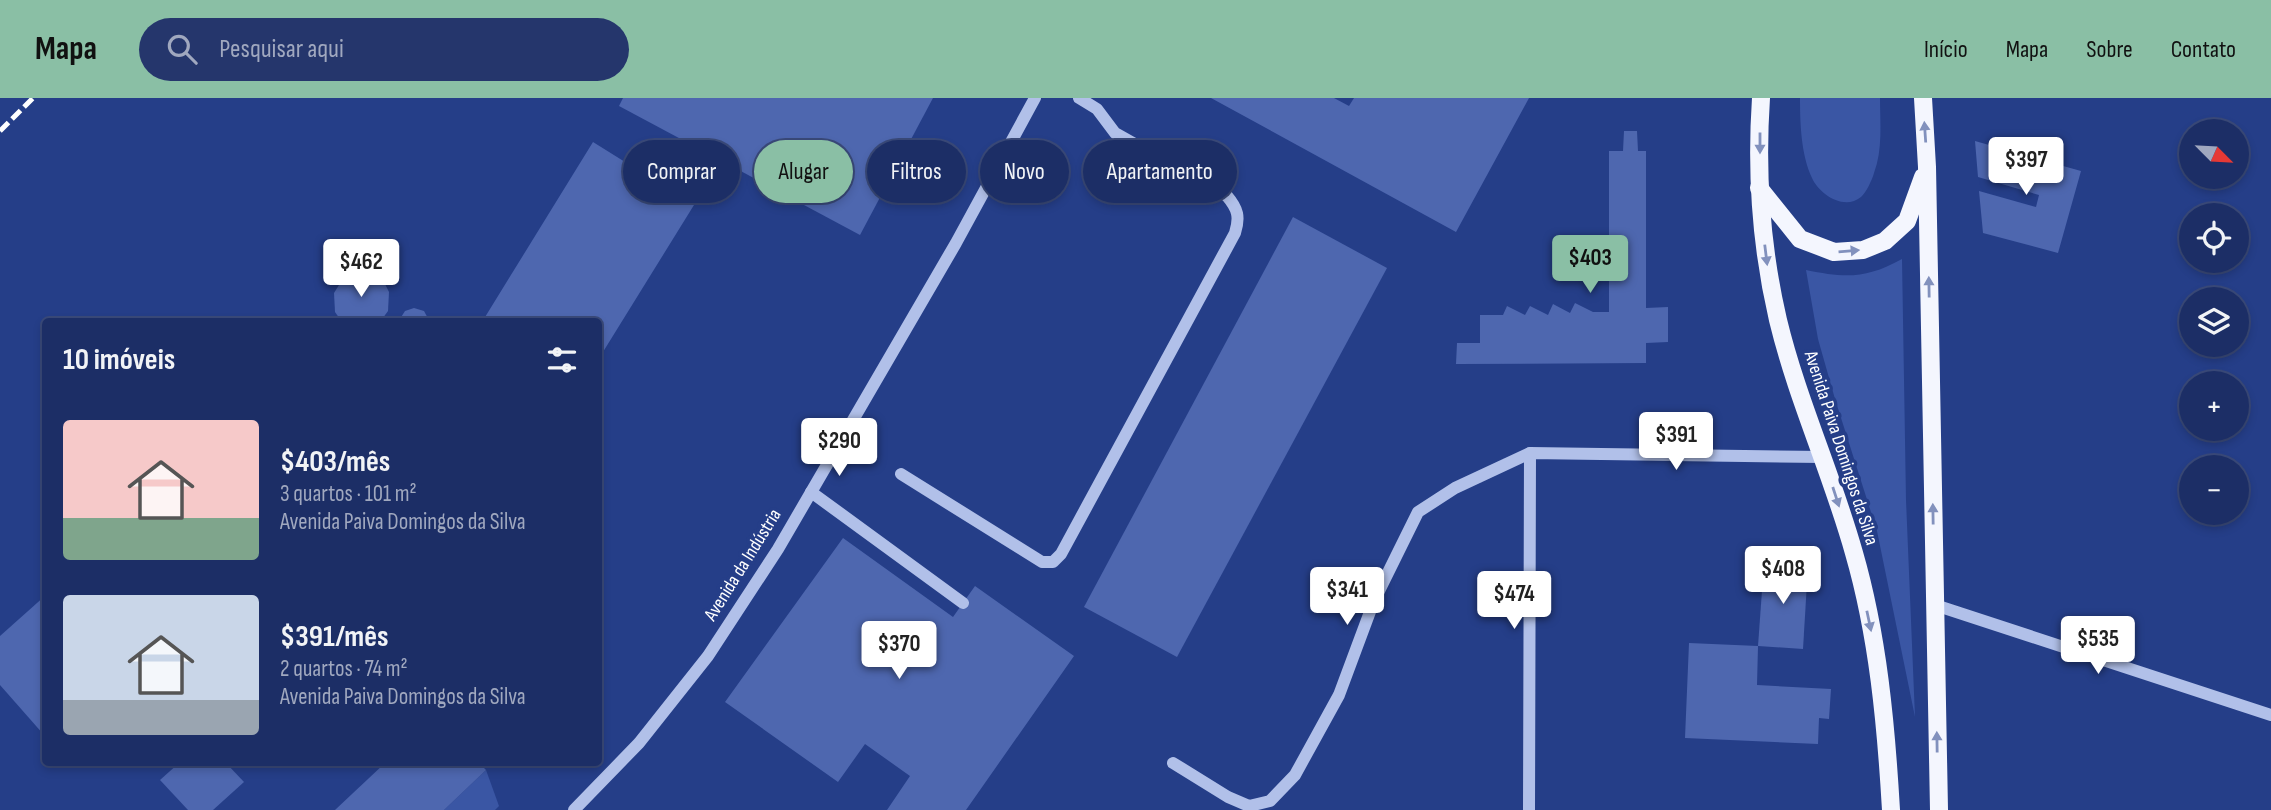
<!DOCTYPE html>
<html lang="pt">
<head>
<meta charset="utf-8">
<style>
  :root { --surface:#1c2e66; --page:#25366c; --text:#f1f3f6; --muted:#a0a8bf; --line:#3a4a7a; --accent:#8abfa5 }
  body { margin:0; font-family:"Sofia Sans Condensed",sans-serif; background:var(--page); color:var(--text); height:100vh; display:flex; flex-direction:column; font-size:26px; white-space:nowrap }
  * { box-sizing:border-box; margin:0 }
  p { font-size:23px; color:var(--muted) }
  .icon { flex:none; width:38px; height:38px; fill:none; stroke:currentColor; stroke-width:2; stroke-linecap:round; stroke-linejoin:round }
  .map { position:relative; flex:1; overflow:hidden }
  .details { position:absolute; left:42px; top:220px; width:560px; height:448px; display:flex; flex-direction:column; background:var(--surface); border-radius:7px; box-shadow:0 4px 10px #0003,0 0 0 2px var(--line) }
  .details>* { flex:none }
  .guide { position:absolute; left:623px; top:42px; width:665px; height:63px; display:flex; gap:14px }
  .needle { width:46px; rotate:114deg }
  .tools { position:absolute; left:2179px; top:21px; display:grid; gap:14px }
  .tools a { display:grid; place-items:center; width:70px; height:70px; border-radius:50%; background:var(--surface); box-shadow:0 4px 10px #0003,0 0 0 2px var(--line); font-size:35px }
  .price { position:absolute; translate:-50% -60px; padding:0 16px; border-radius:7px; background:#fff; color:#222; font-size:23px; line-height:46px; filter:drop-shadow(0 2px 4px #0008) }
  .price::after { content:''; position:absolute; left:50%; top:42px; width:21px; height:16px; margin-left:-10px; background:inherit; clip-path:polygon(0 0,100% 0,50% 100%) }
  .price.current { background:var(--accent); color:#111 }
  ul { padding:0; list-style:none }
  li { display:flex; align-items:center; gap:21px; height:175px; padding:0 21px }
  li span { display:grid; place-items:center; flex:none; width:196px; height:140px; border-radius:7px; color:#555 }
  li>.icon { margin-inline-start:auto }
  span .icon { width:84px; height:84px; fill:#fffc; stroke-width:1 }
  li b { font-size:30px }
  h2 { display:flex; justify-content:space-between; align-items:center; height:84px; padding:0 21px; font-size:30px }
  .tag { padding:0 24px; border-radius:32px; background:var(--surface); box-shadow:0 4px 10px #0003,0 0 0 2px var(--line); font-size:24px; line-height:63px }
  .tag.current { background:var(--accent); color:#111 }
  header { display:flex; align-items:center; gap:42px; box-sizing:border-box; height:98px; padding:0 35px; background:var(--accent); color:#111 }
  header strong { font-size:33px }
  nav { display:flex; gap:38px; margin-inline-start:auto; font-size:24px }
  .search { width:490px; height:63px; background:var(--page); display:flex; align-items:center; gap:18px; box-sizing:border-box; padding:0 24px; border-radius:38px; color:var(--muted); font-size:26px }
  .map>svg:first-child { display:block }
  .green { fill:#3a56a4 }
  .building { fill:#4e67af }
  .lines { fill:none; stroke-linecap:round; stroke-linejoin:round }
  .minor { stroke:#b1c0e9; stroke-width:12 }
  .major { stroke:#f4f6fe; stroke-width:18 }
  .rail { stroke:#fff; stroke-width:5; stroke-dasharray:12 5; stroke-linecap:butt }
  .oneway { fill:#8291bd }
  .labels { text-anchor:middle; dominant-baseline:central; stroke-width:7; stroke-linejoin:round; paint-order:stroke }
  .street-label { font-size:19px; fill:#fff; stroke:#253e88 }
</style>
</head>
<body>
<header>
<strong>Mapa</strong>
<div class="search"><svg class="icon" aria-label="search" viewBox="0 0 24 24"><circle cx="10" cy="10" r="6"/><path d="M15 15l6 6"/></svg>Pesquisar aqui</div>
<nav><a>Início</a><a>Mapa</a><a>Sobre</a><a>Contato</a></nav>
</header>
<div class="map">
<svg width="2271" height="712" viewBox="0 0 2271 712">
  <rect width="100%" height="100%" fill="#253e88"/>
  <g class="green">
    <path d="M1800,0H1880C1880,25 1883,51 1874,75C1872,82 1866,95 1861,99C1844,113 1819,96 1812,80C1801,57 1800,25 1800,0Z"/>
    <path d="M1902,161L1906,402L1915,619L1877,433L1835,301L1818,241L1806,172C1845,180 1866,181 1902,161Z"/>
    <polygon points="486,672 499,708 495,712 444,712"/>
  </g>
  <g class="building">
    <polygon points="623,0 933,0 860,137 619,8"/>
    <polygon points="1211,0 1334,0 1349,8 1354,0 1529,0 1456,134"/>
    <polygon points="1624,33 1637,33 1638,53 1646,53 1646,210 1668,209 1668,244 1646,245 1646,265 1456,266 1457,245 1480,245 1480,217 1503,217 1507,208 1525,217 1530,208 1548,217 1553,206 1570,215 1575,205 1593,214 1609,214 1609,53 1623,53"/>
    <polygon points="1975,43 2081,73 2058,155 1983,135 1979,93 2036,109 2039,97 1978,79"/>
    <polygon points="593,44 694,107 598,262 598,224 482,224"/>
    <polygon points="1293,119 1387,170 1177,559 1084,509"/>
    <polygon points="362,174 371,175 385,186 389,194 388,213 380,224 342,224 335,214 334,195 344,179"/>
    <polygon points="414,210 424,213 430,224 398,224 405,213"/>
    <polygon points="843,440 953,519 975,488 1074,558 966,712 887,712 910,678 865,646 838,684 725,604"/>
    <polygon points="1764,465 1808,468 1803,551 1758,548"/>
    <polygon points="46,497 46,635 44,637 0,587 0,538"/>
    <polygon points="1689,545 1758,548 1757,587 1831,591 1829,621 1819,620 1818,646 1685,640"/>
    <polygon points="179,665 226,665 244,684 213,712 188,712 160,682"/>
    <polygon points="385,665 479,665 486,672 444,712 335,712"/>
  </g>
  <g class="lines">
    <g class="minor">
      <path d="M901,376L1042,464H1053L1061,456L1235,135C1240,119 1238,111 1227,98L1115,35L1097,11L1079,0"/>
      <polyline points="811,394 963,505"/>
      <polyline points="1935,507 2271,617"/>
      <polyline points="1173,665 1228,699 1249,708 1270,703 1295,677 1339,597 1374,503 1418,414 1455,390 1530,355 1823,359"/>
      <polyline points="574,712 639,645 708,558 778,451 956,145 1035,0"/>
      <polyline points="1529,712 1530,355"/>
    </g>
    <g class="major">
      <path d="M1761,0C1756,74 1761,149 1778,222C1797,301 1832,376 1854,455C1878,538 1886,626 1891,712"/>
      <polyline points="1923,0 1927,69 1939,712"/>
      <polyline points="1759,90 1800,141 1834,154 1863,152 1885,143 1907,123 1923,79"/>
    </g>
    <polyline class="rail" points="0,33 33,0"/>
  </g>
  <defs><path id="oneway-solid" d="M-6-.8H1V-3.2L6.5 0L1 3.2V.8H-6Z" transform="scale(1.75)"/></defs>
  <g class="oneway">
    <use href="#oneway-solid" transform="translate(1925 34) rotate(-94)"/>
    <use href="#oneway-solid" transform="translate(1760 45) rotate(90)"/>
    <use href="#oneway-solid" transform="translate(1849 153) rotate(-5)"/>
    <use href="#oneway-solid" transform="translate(1766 157) rotate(83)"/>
    <use href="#oneway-solid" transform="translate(1929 189) rotate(-91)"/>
    <use href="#oneway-solid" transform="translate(1836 399) rotate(72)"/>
    <use href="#oneway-solid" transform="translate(1933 416) rotate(-91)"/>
    <use href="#oneway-solid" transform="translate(1869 523) rotate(78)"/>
    <use href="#oneway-solid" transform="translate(1937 644) rotate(-91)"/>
  </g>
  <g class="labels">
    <g class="street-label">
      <text transform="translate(1841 350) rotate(72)">Avenida Paiva Domingos da Silva</text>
      <text transform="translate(743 467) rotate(-58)">Avenida da Indústria</text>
    </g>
  </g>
</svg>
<div class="tools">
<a><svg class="needle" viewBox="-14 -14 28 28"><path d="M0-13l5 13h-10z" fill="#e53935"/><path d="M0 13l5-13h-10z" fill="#a0a8bf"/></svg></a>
<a><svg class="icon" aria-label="locate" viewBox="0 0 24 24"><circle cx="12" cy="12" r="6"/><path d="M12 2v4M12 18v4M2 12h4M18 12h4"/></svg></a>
<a><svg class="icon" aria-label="layers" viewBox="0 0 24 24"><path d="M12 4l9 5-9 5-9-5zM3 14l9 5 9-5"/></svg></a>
<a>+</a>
<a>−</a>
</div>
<b class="price" style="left:2026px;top:99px">$397</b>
<b class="price current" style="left:1590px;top:197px">$403</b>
<b class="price" style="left:361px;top:201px">$462</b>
<b class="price" style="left:1676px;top:374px">$391</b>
<b class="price" style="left:839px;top:380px">$290</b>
<b class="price" style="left:1783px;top:508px">$408</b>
<b class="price" style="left:1347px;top:529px">$341</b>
<b class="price" style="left:1514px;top:533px">$474</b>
<b class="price" style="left:2098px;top:578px">$535</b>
<b class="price" style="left:899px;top:583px">$370</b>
<div class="guide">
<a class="tag">Comprar</a>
<a class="tag current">Alugar</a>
<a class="tag">Filtros</a>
<a class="tag">Novo</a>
<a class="tag">Apartamento</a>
</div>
<section class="details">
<h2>10 imóveis<svg class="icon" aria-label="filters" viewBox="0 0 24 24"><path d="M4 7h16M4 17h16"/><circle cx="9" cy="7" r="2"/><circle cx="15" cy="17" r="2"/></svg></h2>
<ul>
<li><span style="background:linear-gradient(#f6c9c9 70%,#7fa58c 0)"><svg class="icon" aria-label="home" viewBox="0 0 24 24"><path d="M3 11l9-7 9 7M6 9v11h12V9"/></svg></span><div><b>$403/mês</b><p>3 quartos · 101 m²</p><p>Avenida Paiva Domingos da Silva</p></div></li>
<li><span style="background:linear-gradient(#c9d6e8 75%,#9aa5b1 0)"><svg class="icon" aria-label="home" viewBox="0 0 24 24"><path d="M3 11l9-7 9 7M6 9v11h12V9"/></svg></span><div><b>$391/mês</b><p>2 quartos · 74 m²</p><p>Avenida Paiva Domingos da Silva</p></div></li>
</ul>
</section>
</div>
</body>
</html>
